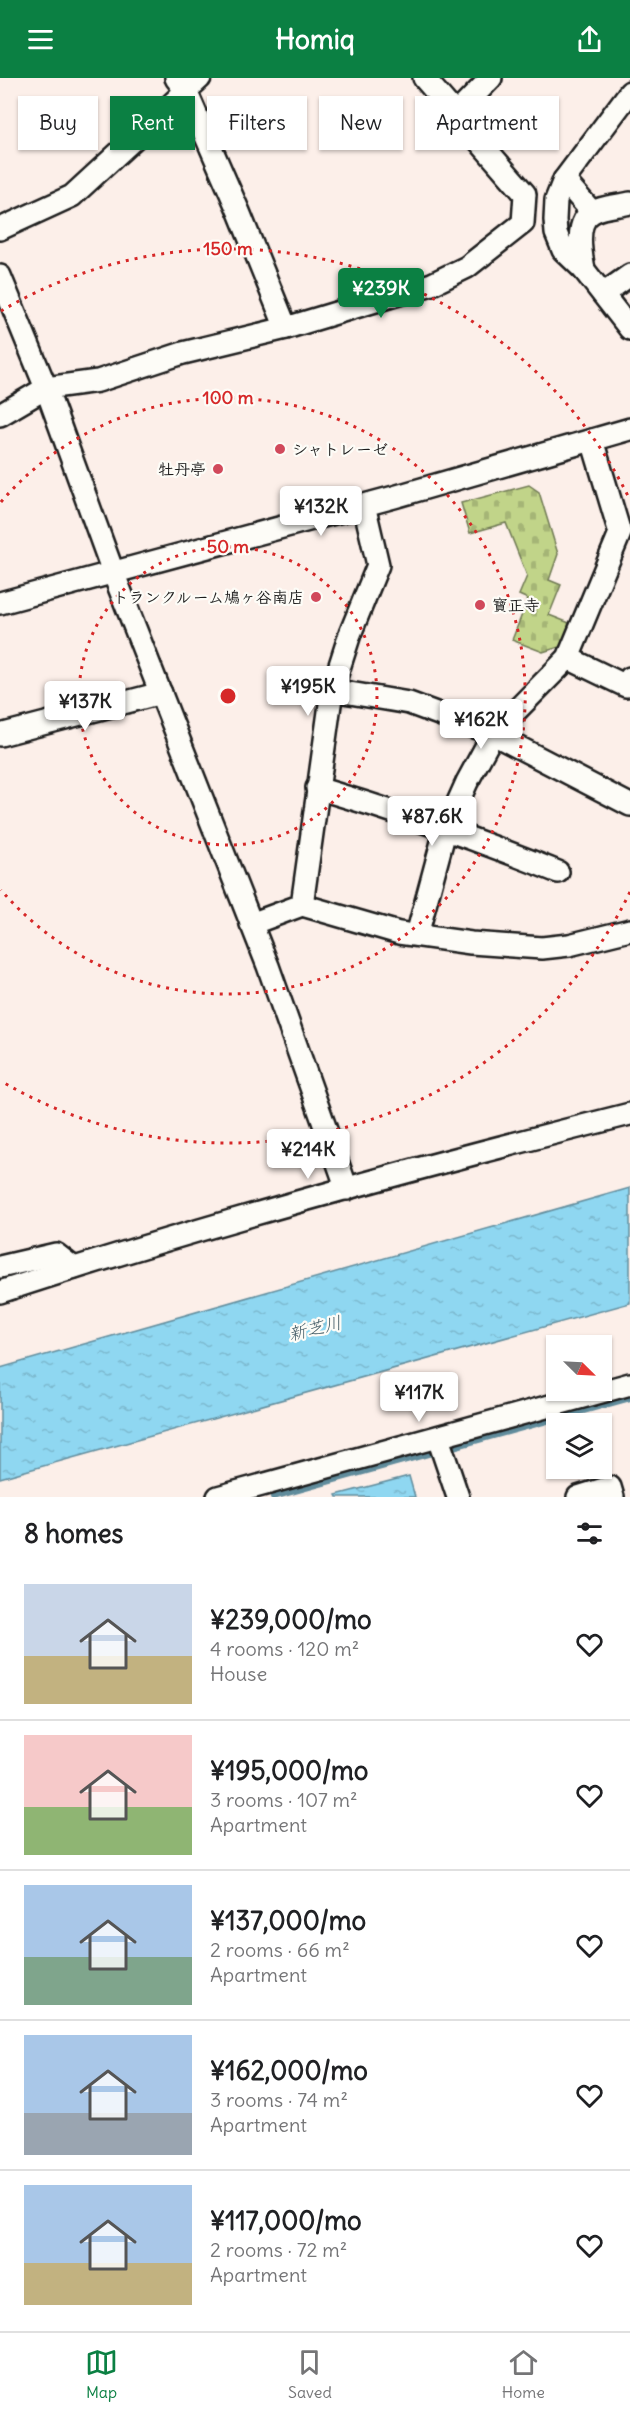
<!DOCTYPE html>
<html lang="en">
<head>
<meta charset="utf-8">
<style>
  :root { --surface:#fff; --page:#f6f6f6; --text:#202124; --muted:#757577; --line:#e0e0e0; --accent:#0b8043 }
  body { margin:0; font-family:Delius,"Klee One",sans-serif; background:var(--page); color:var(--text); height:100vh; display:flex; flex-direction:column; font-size:22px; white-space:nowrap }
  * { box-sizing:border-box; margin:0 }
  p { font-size:20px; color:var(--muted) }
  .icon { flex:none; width:33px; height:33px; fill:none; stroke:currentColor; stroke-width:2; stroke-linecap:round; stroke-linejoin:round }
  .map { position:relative; height:1419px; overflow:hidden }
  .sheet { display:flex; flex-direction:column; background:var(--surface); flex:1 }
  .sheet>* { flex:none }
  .top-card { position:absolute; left:18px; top:18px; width:594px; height:54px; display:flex; gap:12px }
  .needle { width:39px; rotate:114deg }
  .buttons { position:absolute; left:546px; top:1257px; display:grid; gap:12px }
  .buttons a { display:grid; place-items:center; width:66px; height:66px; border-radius:0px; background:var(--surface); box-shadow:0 2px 4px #0004; font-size:30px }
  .price { position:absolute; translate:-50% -51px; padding:0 14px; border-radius:6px; background:#fff; color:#222; font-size:20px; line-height:39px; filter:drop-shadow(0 2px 3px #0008) }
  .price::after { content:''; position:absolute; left:50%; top:36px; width:18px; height:14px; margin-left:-9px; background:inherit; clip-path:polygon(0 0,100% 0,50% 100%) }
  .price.active { background:var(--accent); color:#fff }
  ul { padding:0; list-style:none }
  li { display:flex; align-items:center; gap:18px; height:150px; padding:0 24px }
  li+li { border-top:2px solid var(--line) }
  li span { display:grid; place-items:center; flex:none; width:168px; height:120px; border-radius:0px; color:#555 }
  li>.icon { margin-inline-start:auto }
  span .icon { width:72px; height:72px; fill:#fffc; stroke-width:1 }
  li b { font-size:26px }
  h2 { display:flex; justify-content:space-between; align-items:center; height:72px; padding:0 24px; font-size:26px }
  .pill { padding:0 21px; border-radius:0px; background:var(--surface); box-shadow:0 2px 4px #0004; font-size:21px; line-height:54px }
  .pill.active { background:var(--accent); color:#fff }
  header { display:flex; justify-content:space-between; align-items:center; height:78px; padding:0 24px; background:var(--accent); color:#fff; font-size:27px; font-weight:700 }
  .dock { display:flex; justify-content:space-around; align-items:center; height:84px; border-top:2px solid var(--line); background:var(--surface); font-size:16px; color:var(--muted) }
  .dock a { display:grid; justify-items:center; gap:3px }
  .dock .active { color:var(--accent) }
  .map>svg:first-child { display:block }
  .cemetery { fill:url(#cemetery-stones); stroke:#6e7852; stroke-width:1.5 }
  .water { fill:url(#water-ripples); stroke:#618c9c; stroke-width:1.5 }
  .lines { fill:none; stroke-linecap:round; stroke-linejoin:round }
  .stream { stroke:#618c9c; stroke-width:6 }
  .minor-casing { stroke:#1c1c1c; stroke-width:26 }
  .minor { stroke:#fdfcf7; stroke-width:21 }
  .ring { fill:none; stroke:#d62828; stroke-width:3; stroke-dasharray:3 6 }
  .poi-dot { fill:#d1495b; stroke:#fdfcf7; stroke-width:2 }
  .labels { text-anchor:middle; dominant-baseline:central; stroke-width:4.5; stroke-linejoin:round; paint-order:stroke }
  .poi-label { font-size:16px; font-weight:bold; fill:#1c1c1c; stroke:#fdfcf7; text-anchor:start }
  .water-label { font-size:18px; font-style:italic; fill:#445d67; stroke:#fdfcf7 }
  .centre { fill:#d62828; stroke:#fdfcf7; stroke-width:3 }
  .ring-label { font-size:18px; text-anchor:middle; font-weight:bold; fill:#d62828; stroke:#fdfcf7; stroke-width:4.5; stroke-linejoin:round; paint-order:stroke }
</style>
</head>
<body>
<header><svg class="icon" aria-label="menu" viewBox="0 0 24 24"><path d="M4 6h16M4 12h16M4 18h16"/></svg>Homiq<svg class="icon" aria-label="share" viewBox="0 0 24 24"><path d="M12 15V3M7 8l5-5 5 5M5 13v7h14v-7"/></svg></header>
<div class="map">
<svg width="630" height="1419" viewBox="0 0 630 1419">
  <defs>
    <pattern id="cemetery-stones" width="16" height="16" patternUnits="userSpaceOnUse" patternTransform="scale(1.5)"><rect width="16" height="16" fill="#c1d489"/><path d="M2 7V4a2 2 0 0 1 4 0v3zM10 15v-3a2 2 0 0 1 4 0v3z" fill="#a5b576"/></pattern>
    <pattern id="water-ripples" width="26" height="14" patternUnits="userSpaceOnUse" patternTransform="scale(1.5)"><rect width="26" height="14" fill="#8fd7f1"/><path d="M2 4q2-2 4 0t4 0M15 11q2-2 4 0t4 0" fill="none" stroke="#7bb8ce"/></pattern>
  </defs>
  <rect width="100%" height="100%" fill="#fcefe9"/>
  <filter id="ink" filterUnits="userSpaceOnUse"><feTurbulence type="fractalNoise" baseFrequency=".0167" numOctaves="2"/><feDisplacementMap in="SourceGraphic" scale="12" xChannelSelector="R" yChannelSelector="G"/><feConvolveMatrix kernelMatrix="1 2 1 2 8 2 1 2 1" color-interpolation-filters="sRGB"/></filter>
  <g filter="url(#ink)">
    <polygon class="cemetery" points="529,407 539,414 558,476 549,502 561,507 549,537 577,548 569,566 543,574 512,562 528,521 519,517 527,498 506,445 470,455 461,425"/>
    <g class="water">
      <polygon points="630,1110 630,1225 0,1400 0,1290"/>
      <polygon points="409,1398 415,1419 337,1419 336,1417"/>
    </g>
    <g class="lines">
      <polyline class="stream" points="273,1419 630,1320"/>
      <g class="minor-casing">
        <g id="minor">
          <polyline points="176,0 186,13 239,134 286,250"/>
          <polyline points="630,14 564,102 556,122 555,142 556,155 563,172 584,192 630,251"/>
          <polyline points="455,37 491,0"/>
          <polyline points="564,102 592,134"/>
          <polyline points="0,151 72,118 200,0"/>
          <path d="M584,192C581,176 574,143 593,134C603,128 619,128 630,125"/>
          <polyline points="0,198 46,310 113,494 268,888 347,1111"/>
          <polyline points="603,216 630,197"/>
          <polyline points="0,337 46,310 98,303 183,275 286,250 432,206 467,189 523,145 525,116 424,0"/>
          <polyline points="0,525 394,419 630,351"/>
          <polyline points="568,580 626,608 630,600"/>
          <polyline points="332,612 409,625 493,656 630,727"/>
          <polyline points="0,657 161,615"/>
          <path d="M317,710C399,734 479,762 558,794"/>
          <polyline points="302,827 399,855 471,865 542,870 569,867 630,852"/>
          <polyline points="251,846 302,827 332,612 350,556 378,487 364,427"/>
          <polyline points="417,857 445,753 467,704 493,656 568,580 620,455 592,362"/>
          <polyline points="0,1189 56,1176 74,1190"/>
          <path d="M0,1214C207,1146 418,1089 630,1036"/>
          <polyline points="438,1360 458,1419"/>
          <polyline points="218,1419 630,1306"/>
          <polyline points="578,1419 610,1409 613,1419"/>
        </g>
      </g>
      <use href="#minor" class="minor"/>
    </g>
  </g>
  <g class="ring">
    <circle cx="228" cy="618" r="149"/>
    <path d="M1 424A298 298 0 1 1 1 812"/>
    <path d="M630 814A447 447 0 0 1 1 1003M1 233A447 447 0 0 1 630 422"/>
  </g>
  <g class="poi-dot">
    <circle cx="280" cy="371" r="6"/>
    <circle cx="218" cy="391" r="6"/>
    <circle cx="316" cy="519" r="6"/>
    <circle cx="480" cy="527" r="6"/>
  </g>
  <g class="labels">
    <g class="poi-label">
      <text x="292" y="371">シャトレーゼ</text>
      <text x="206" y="391" text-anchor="end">牡丹亭</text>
      <text x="304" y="519" text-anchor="end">トランクルーム鳩ヶ谷南店</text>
      <text x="492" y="527">寶正寺</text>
    </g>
    <g class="water-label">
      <text transform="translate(315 1250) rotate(-14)">新芝川</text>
    </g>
  </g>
  <circle cx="228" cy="618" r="9" class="centre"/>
  <g class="ring-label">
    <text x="228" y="177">150 m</text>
    <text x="228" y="326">100 m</text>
    <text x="228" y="475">50 m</text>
  </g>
</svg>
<div class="buttons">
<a><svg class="needle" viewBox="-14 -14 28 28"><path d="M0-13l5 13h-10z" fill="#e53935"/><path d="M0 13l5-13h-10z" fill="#757577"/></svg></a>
<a><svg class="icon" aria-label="layers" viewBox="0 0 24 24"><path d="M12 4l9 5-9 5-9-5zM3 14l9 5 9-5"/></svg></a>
</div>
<b class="price active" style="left:381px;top:241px">¥239K</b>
<b class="price" style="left:321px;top:459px">¥132K</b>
<b class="price" style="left:308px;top:639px">¥195K</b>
<b class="price" style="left:85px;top:654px">¥137K</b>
<b class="price" style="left:481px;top:672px">¥162K</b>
<b class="price" style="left:432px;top:769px">¥87.6K</b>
<b class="price" style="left:308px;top:1102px">¥214K</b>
<b class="price" style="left:419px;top:1345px">¥117K</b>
<div class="top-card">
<a class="pill">Buy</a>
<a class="pill active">Rent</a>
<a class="pill">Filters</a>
<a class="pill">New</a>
<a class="pill">Apartment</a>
</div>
</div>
<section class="sheet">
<h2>8 homes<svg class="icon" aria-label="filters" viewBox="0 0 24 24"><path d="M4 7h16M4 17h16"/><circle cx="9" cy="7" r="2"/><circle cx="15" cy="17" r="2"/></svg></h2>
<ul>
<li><span style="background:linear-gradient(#c9d6e8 60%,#c2b280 0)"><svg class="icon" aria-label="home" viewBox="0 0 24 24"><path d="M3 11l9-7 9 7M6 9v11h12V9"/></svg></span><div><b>¥239,000/mo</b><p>4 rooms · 120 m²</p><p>House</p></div><svg class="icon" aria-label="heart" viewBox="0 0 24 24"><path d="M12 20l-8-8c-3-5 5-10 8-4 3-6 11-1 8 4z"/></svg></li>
<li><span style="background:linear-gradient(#f6c9c9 60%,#8fb573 0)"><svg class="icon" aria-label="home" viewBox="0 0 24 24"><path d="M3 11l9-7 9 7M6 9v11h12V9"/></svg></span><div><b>¥195,000/mo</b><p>3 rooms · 107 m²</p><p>Apartment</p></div><svg class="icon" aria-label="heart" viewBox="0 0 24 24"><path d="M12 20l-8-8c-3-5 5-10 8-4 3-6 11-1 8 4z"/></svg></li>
<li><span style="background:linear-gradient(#a9c7e8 60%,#7fa58c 0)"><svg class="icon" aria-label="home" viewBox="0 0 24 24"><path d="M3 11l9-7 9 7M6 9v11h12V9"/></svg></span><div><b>¥137,000/mo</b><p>2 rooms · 66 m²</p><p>Apartment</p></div><svg class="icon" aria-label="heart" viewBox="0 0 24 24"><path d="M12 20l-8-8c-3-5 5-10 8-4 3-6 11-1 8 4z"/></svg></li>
<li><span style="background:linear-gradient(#a9c7e8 65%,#9aa5b1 0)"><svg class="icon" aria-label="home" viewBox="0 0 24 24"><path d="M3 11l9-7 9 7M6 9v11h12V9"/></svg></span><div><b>¥162,000/mo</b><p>3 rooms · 74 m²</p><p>Apartment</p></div><svg class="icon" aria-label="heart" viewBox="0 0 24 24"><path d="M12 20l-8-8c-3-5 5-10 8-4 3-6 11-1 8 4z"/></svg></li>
<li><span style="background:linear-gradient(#a9c7e8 65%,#c2b280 0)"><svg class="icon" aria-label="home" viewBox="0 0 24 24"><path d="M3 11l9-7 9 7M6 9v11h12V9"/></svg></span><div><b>¥117,000/mo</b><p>2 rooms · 72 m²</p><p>Apartment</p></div><svg class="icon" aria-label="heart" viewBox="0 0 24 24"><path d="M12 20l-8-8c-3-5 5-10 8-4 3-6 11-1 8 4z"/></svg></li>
</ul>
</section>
<nav class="dock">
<a class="active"><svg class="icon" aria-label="map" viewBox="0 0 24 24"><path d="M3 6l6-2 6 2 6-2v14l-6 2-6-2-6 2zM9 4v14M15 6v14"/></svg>Map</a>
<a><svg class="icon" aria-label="saved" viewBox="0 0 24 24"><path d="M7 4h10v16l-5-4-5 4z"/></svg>Saved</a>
<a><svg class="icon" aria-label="home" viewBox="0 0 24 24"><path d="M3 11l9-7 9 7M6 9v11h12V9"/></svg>Home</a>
</nav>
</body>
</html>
